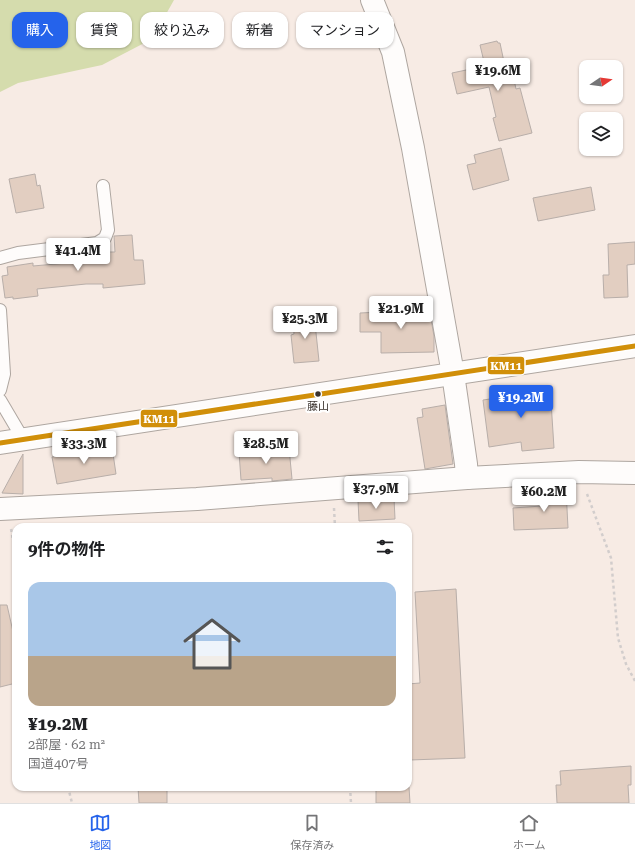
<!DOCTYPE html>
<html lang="ja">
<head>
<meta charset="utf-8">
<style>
  :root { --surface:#fff; --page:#f6f6f6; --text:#202124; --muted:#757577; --line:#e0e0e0; --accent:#2563eb }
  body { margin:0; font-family:"Roboto Serif","Noto Sans JP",serif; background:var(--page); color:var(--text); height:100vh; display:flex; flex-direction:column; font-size:15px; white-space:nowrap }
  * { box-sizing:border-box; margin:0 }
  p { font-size:13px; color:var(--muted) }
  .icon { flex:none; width:22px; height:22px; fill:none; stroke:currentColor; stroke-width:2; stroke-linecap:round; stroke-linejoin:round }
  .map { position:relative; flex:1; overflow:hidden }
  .sheet { position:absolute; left:12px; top:523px; width:400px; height:268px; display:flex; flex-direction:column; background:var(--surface); border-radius:12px; box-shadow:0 1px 3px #0004 }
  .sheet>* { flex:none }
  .banner { position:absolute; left:12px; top:12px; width:400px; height:36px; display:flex; gap:8px }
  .needle { width:26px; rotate:77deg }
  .controls { position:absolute; left:579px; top:60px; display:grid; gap:8px }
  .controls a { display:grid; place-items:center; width:44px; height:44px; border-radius:8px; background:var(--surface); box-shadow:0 1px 3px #0004; font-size:20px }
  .price { position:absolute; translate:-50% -34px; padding:0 9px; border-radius:4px; background:#fff; color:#222; font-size:13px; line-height:26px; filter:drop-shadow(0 1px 2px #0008) }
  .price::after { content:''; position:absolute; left:50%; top:24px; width:12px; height:9px; margin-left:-6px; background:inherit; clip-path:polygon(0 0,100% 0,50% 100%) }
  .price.selected { background:var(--accent); color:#fff }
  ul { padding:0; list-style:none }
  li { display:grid; align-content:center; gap:8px; height:212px; padding:0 16px }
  li span { display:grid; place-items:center; height:124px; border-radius:12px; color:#555 }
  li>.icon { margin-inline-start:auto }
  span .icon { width:72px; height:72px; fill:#fffc; stroke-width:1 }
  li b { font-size:17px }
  h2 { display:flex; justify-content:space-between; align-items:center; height:48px; padding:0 16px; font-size:17px }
  .tag { padding:0 14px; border-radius:12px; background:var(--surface); box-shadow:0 1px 3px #0004; font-size:14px; line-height:36px }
  .tag.selected { background:var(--accent); color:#fff }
  .dock { display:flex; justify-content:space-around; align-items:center; height:56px; border-top:1px solid var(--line); background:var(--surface); font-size:11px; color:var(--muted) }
  .dock a { display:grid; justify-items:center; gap:2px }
  .dock .selected { color:var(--accent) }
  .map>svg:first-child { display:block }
  .green { fill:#d5dcad }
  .building { fill:#e2cec1; stroke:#b8aea9 }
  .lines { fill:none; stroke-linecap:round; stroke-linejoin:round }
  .lane-casing { stroke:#aea6a0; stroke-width:14 }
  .street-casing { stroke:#aea6a0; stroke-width:24 }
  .secondary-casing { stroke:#aea6a0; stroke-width:24 }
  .highway-casing { stroke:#aea6a0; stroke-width:24 }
  .path { stroke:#d2cdcc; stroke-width:2.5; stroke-dasharray:3 3; stroke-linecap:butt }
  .lane { stroke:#fefcfb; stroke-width:12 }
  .street { stroke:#fefcfb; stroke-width:22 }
  .secondary { stroke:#fefcfb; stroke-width:22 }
  .highway { stroke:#fefcfb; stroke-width:22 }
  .bus-1-casing { stroke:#fff; stroke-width:8 }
  .bus-1 { stroke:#d18f09; stroke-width:5 }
  .bus-dot { fill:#3a322d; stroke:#fff; stroke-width:1.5 }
  .labels { text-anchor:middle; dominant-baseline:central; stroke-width:4; stroke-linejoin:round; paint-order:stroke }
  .bus-label { font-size:11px; fill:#3a322d; stroke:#fff }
  .line-badge { stroke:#fff; stroke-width:1.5 }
  .badge-label { font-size:11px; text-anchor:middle; font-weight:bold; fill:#fff }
</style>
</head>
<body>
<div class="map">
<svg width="635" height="803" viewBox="0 0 635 803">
  <rect width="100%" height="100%" fill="#f7ebe4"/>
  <polygon class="green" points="0,0 174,0 152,39 102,65 18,83 0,92"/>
  <g class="building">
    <polygon points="497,41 498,43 500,43 504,62 510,61 516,89 520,88 532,133 499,141 493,118 496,117 489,87 457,94 452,73 485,66 480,45"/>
    <polygon points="501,148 509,180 473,190 467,165 476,163 474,155"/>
    <polygon points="35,174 37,186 40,185 44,208 16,213 9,179"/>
    <polygon points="591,187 595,210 538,221 533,198"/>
    <polygon points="132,235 134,260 143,260 145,284 103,288 103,284 86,284 37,289 38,296 13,299 13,297 5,298 2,276 8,275 7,267 33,263 33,266 89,261 89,252 115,252 114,236"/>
    <polygon points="635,242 635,264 627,265 628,297 604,298 603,275 609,275 608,244"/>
    <polygon points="429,308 434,336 434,352 381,353 381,332 360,332 360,313 380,312 380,310"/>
    <polygon points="314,314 319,361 294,363 291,335 294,334 293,320 296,319 296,316"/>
    <polygon points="550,386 554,448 522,451 521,442 489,447 483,400 518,395 518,388"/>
    <polygon points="445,405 453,464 425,469 417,418 423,417 422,409"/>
    <polygon points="112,447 116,474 57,484 52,457"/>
    <polygon points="289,448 292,479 272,481 272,478 241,480 239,452"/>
    <polygon points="23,454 23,494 2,493"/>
    <polygon points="566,489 568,528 514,530 513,508 542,506 541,491"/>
    <polygon points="394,498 395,519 359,521 358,500"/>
    <polygon points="456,589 465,758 410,760 408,720 408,684 420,683 415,592"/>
    <polygon points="0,605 7,605 16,645 16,683 0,687"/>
    <polygon points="631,766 631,785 628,785 629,803 557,803 556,785 561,785 560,771"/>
    <polygon points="138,787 167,787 167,803 139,803"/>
    <polygon points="376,787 409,787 410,803 376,803"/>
  </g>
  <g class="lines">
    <g class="lane-casing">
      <g id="lane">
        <polyline points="0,258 18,253 97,243 105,238 108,230 103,186"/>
        <polyline points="0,310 4,374 0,390"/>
        <polyline points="0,400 23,439"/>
      </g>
    </g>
    <g class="street-casing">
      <polyline id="street" points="372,0 393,52 413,148 453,374 466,464 467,478"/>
    </g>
    <g class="secondary-casing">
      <polyline id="secondary" points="0,509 197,499 467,478 579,472 635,473"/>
    </g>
    <g class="highway-casing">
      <polyline id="highway" points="0,443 635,346"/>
    </g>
    <g class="path">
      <polyline points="587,494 611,558 618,638 626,664 635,681"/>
      <polyline points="334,508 335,527"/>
      <polyline points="11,529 16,557"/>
      <polyline points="68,787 72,803"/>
      <polyline points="350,787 351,803"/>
    </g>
    <use href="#lane" class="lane"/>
    <use href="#street" class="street"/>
    <use href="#secondary" class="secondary"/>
    <use href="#highway" class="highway"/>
    <g class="bus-1-casing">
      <polyline id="bus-1" points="0,443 635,346"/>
    </g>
    <use href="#bus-1" class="bus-1"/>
  </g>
  <circle class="bus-dot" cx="318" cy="394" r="3.5"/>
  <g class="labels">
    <g class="bus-label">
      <text x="318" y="406">藤山</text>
    </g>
  </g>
  <g class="line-badge">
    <rect x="487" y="356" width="38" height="19" rx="4" fill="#d18f09"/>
    <rect x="140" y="409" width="38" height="19" rx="4" fill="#d18f09"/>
  </g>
  <g class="badge-label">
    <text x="506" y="370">KM11</text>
    <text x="159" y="423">KM11</text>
  </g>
</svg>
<div class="controls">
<a><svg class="needle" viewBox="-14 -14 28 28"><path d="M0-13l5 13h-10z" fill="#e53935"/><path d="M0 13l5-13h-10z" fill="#757577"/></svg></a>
<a><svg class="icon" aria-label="layers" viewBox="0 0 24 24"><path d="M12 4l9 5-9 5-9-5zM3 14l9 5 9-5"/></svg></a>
</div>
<b class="price" style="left:498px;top:92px">¥19.6M</b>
<b class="price" style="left:78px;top:272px">¥41.4M</b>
<b class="price" style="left:401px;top:330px">¥21.9M</b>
<b class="price" style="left:305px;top:340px">¥25.3M</b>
<b class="price selected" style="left:521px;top:419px">¥19.2M</b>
<b class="price" style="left:84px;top:465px">¥33.3M</b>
<b class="price" style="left:266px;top:465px">¥28.5M</b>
<b class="price" style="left:376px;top:510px">¥37.9M</b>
<b class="price" style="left:544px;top:513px">¥60.2M</b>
<div class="banner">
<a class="tag selected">購入</a>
<a class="tag">賃貸</a>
<a class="tag">絞り込み</a>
<a class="tag">新着</a>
<a class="tag">マンション</a>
</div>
<section class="sheet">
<h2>9件の物件<svg class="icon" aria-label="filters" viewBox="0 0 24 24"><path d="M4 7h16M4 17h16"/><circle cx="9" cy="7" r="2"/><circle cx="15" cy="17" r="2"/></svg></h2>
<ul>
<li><span style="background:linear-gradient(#a9c7e8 60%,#b9a48a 0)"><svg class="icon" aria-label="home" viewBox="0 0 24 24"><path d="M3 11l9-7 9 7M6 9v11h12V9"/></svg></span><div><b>¥19.2M</b><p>2部屋 · 62 m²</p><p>国道407号</p></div></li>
</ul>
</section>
</div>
<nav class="dock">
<a class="selected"><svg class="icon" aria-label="map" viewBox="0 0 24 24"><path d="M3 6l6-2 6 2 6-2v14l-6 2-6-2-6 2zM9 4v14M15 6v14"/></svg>地図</a>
<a><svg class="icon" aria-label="saved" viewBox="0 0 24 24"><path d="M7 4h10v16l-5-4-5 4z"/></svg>保存済み</a>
<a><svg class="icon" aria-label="home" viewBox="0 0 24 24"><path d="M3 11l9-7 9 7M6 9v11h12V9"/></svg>ホーム</a>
</nav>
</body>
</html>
